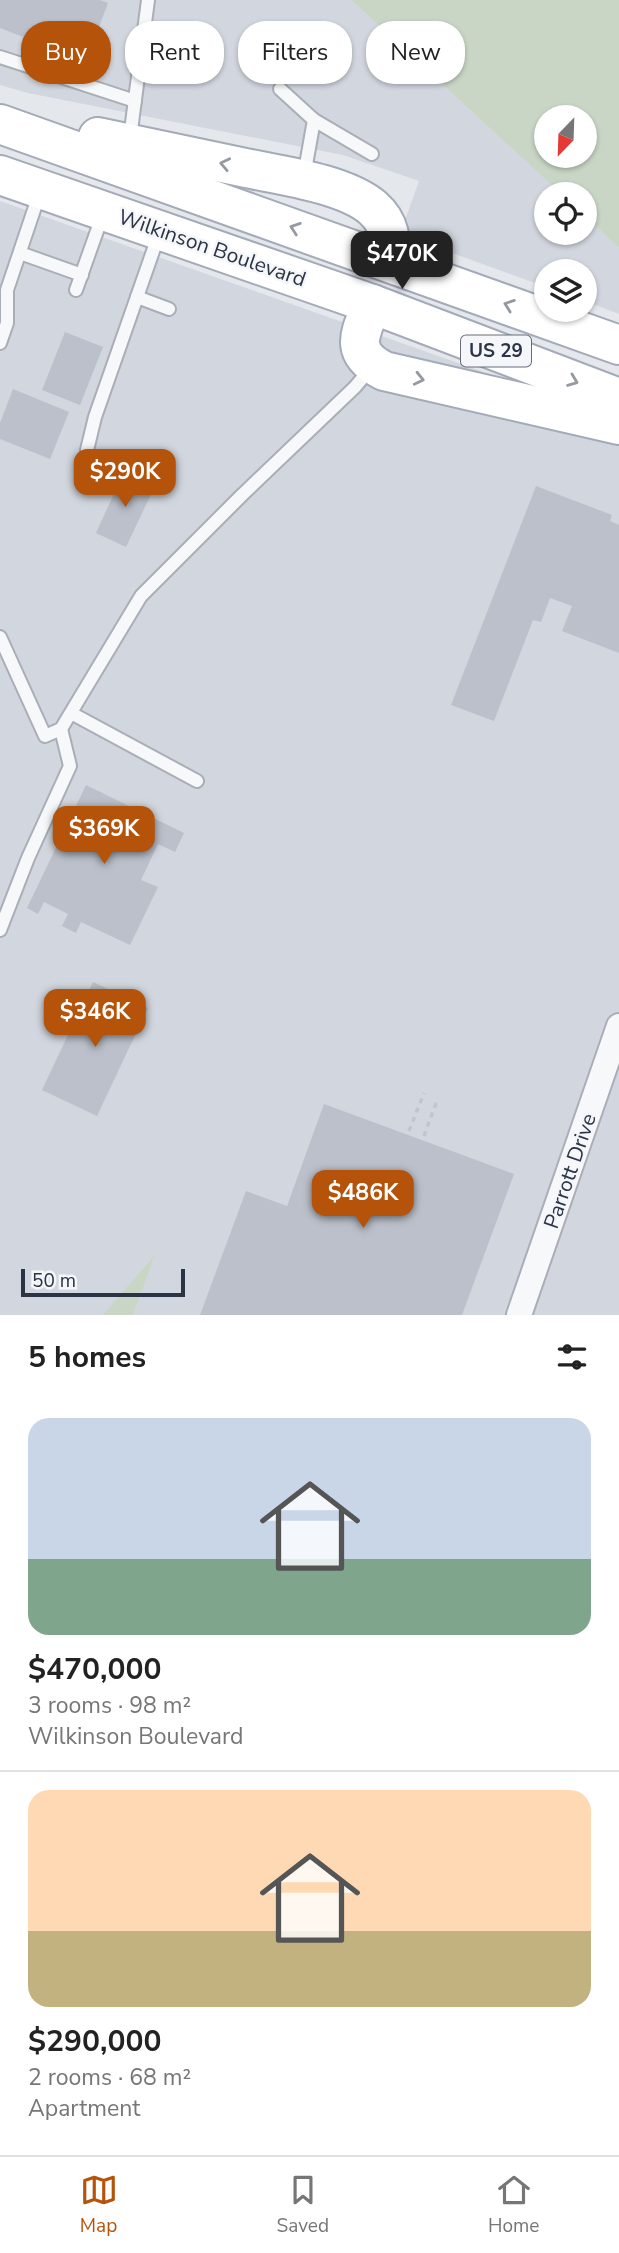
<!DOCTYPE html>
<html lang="en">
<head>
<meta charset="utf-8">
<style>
  :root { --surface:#fff; --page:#f2f2f2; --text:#222; --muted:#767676; --line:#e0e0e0; --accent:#b45309 }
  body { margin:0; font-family:"Nunito Sans",sans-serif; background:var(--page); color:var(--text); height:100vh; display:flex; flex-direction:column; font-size:26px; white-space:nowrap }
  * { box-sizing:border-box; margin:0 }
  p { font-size:23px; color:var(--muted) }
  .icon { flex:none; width:38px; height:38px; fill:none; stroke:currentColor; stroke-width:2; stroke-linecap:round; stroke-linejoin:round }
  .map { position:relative; height:1315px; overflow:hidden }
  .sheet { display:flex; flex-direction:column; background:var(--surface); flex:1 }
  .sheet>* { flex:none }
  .guide { position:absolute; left:21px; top:21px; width:578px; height:63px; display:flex; gap:14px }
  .needle { width:46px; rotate:203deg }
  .controls { position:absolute; left:534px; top:105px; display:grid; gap:14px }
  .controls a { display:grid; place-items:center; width:63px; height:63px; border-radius:50%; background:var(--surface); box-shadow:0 2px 5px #0004; font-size:35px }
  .scale { position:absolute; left:21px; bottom:18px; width:164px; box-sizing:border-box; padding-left:7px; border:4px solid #2b3445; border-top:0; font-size:19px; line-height:24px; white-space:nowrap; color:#2b3445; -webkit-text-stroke:5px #f4f6f9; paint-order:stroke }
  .price { position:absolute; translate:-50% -60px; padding:0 16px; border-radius:14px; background:var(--accent); color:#fff; font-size:23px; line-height:46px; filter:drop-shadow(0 2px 4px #0008) }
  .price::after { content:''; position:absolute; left:50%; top:42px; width:21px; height:16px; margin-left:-10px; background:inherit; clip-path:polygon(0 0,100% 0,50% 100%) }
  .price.on { background:#222; color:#fff }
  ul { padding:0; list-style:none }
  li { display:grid; align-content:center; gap:14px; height:371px; padding:0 28px }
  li+li { border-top:2px solid var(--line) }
  li span { display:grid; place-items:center; height:217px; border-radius:21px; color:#555 }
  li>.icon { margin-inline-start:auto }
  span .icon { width:126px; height:126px; fill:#fffc; stroke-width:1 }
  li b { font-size:30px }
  h2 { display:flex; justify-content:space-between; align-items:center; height:84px; padding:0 28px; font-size:30px }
  .tag { padding:0 24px; border-radius:28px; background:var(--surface); box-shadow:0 2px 5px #0004; font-size:24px; line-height:63px }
  .tag.on { background:var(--accent); color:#fff }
  .tabs { display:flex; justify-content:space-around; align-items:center; height:98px; border-top:2px solid var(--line); background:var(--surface); font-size:19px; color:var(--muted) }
  .tabs a { display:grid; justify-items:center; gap:4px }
  .tabs .on { color:var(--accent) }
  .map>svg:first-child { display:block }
  .built { fill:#d2d6de }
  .green { fill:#c9d6c5; fill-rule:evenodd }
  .building { fill:#bbc0ca }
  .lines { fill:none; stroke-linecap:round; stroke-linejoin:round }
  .service-casing { stroke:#a9aeb7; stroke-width:16 }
  .minor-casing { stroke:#a9aeb7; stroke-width:28 }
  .primary-casing { stroke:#a3abb8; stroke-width:42 }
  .path { stroke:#c2c5cb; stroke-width:3.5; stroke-dasharray:5 5; stroke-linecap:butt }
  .service { stroke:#f7f8fa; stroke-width:12 }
  .minor { stroke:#f7f8fa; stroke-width:24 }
  .primary { stroke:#fff; stroke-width:38 }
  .oneway { stroke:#959aa2 }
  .labels { text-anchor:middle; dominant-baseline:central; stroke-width:5; stroke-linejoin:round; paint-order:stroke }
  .shield { fill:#f4f6f9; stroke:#676e7b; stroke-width:2 }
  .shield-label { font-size:19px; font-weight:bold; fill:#2b3445 }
  .street-label { font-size:21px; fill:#2b3445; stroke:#f4f6f9 }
</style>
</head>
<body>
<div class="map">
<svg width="619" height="1315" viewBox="0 0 619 1315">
  <rect width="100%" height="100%" fill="#e4e7ec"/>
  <g class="built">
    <polygon points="0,0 351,0 561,194 546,194 546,233 584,233 585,216 619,248 619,314 585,301 584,271 546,271 546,287 400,234 419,181 343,155 28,93 0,85"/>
    <polygon points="0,201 619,420 619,1315 133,1315 153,1256 104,1315 0,1315"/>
  </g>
  <g class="green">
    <path d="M351,0H619V248L585,216L584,194H561ZM546,117H584V156H546Z"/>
    <polygon points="155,1254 133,1315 103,1315"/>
  </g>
  <g class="building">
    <polygon points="0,0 100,0 108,3 86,61 0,28"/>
    <polygon points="65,332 103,347 80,405 42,390"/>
    <polygon points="13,389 69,412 50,459 0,439 0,423"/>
    <polygon points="124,472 155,486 126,547 96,533"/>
    <polygon points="536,486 612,515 610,521 619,525 619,653 562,631 572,606 550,598 541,622 533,620 494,721 451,705"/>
    <polygon points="86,785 184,833 175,852 158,844 141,880 158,887 130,945 81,922 76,933 62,926 68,914 44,902 38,914 27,908"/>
    <polygon points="93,982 148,1008 97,1116 42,1090"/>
    <polygon points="324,1104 514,1174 462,1315 200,1315 246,1191 287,1206"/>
  </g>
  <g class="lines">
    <g class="service-casing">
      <g id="service">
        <polyline points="0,57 135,101"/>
        <polyline points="280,89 314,120"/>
        <polyline points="130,138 148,0"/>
        <polyline points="304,176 314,120 372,154"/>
        <polyline points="20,253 82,275"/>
        <polyline points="76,290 103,214"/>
        <polyline points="137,297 169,309"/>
        <polyline points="0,343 7,323 7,290 40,192"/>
        <polyline points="87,450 95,417 159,234"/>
        <polyline points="0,637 45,736 61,729 141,596 242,495 355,387 371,368"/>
        <polyline points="71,713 197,781"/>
        <polyline points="0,930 28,858 70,766 61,729"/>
      </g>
    </g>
    <g class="minor-casing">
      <polyline id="minor" points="519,1315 619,1026"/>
    </g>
    <g class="primary-casing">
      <g id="primary">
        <polyline points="0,124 619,345"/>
        <path d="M98,137C146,147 193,157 241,167C278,175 344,183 373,208C389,222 393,241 389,261"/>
        <polyline points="0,175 372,304 619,398"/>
        <path d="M372,304C360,334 348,352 384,371L619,425"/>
      </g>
    </g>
    <g class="path">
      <polyline points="409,1131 424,1093"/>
      <polyline points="424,1136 438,1098"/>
    </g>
    <use href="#service" class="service"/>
    <use href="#minor" class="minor"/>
    <use href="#primary" class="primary"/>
  </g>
  <defs><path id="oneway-chevron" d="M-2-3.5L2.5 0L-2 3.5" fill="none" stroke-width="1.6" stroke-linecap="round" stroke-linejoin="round" transform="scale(1.75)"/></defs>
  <g class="oneway">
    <use href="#oneway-chevron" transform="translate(225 164) rotate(-168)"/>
    <use href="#oneway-chevron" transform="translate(295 228) rotate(-161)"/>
    <use href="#oneway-chevron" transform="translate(509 305) rotate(-160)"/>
    <use href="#oneway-chevron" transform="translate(419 379) rotate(13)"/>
    <use href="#oneway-chevron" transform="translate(573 381) rotate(21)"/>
  </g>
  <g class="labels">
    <rect class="shield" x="461" y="335.5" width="70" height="31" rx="5"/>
    <g class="shield-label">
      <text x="496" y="351">US 29</text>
    </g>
    <g class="street-label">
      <text transform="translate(212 248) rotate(19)">Wilkinson Boulevard</text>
      <text transform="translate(570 1171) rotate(-71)">Parrott Drive</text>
    </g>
  </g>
</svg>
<div class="controls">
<a><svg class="needle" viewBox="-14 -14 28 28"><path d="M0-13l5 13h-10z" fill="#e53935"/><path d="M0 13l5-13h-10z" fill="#767676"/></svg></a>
<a><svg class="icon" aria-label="locate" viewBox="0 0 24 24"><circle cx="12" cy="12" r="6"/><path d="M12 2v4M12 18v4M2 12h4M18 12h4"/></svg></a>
<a><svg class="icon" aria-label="layers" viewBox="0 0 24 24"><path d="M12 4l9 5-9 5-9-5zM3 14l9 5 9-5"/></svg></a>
</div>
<div class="scale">50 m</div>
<b class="price on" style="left:402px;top:291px">$470K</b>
<b class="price" style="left:125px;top:509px">$290K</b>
<b class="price" style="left:104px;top:866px">$369K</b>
<b class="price" style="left:95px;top:1049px">$346K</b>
<b class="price" style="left:363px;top:1230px">$486K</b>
<div class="guide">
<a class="tag on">Buy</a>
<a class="tag">Rent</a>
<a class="tag">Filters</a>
<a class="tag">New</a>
</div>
</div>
<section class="sheet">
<h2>5 homes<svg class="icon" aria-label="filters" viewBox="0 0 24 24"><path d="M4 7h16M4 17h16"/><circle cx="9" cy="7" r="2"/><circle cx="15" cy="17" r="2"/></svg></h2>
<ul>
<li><span style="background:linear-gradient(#c9d6e8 65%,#7fa58c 0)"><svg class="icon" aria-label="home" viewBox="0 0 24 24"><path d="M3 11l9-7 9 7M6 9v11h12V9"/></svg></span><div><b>$470,000</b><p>3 rooms · 98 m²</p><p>Wilkinson Boulevard</p></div></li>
<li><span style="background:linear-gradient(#ffd9b3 65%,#c2b280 0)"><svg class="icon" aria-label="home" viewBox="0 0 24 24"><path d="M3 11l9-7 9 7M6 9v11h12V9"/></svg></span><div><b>$290,000</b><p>2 rooms · 68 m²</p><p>Apartment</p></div></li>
</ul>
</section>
<nav class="tabs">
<a class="on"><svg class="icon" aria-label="map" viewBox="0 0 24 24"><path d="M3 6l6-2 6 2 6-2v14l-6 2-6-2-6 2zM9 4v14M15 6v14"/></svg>Map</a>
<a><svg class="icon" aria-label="saved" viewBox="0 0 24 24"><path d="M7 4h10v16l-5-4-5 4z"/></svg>Saved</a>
<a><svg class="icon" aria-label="home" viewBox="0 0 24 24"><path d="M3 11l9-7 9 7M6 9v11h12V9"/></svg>Home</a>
</nav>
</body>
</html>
